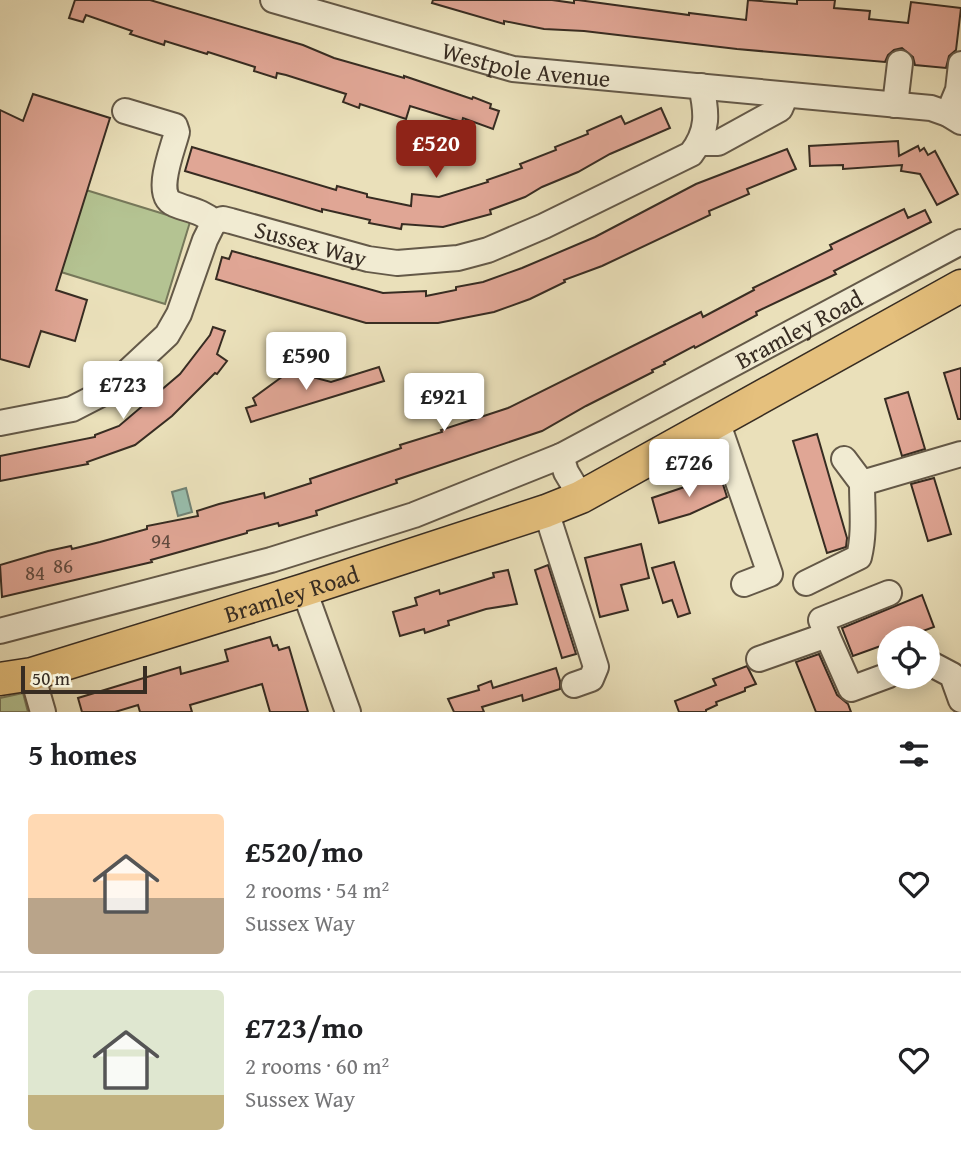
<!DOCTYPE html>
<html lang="en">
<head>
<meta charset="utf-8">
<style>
  :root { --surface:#fff; --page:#f2f2f2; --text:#202124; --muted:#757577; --line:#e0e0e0; --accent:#8f2418 }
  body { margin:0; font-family:"Gentium Book Plus",serif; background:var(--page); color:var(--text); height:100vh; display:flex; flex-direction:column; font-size:26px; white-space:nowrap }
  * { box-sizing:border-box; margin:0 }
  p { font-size:23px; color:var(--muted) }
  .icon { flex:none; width:38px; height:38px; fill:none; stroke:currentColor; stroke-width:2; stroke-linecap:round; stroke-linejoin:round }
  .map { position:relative; height:712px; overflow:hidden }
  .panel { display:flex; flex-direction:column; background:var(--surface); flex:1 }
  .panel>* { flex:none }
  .tools { position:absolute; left:877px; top:626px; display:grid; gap:14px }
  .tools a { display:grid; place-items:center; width:63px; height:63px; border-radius:50%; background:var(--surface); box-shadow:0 4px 18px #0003; font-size:35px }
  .scale { position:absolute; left:21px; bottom:18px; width:126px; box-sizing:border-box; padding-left:7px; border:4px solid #372c22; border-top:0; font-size:19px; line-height:24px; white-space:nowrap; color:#372c22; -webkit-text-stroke:5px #f1ebd2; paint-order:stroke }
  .price { position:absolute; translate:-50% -60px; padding:0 16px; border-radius:7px; background:#fff; color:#222; font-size:23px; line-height:46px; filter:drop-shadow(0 2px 4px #0008) }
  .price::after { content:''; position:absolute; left:50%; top:42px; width:21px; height:16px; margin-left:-10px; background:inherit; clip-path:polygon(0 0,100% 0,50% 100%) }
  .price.active { background:var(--accent); color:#fff }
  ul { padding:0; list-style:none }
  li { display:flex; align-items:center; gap:21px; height:175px; padding:0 28px }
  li+li { border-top:2px solid var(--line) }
  li span { display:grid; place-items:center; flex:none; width:196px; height:140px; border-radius:7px; color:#555 }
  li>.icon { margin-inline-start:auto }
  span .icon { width:84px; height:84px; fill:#fffc; stroke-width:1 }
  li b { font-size:30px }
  h2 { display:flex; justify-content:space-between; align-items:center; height:84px; padding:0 28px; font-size:30px }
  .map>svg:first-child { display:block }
  .green { fill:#b4c392; stroke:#76785a; stroke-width:2 }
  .water { fill:#98bdac; stroke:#718375; stroke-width:2 }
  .building { fill:#e0a695; stroke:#372c22; stroke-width:2 }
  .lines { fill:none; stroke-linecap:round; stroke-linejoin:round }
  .minor-casing { stroke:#645948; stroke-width:28 }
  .major-casing { stroke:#372c22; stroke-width:35 }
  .minor { stroke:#f1ebd2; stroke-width:24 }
  .major { stroke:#e5c07d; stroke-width:32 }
  .labels { text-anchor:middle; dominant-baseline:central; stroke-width:5; stroke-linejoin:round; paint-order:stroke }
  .number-label { font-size:21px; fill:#614a3f }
  .street-label { font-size:24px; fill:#372c22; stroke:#f1ebd2 }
</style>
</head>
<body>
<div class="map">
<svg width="961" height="712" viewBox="0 0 961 712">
  <rect width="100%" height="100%" fill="#eae0ba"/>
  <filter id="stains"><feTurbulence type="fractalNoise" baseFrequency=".00286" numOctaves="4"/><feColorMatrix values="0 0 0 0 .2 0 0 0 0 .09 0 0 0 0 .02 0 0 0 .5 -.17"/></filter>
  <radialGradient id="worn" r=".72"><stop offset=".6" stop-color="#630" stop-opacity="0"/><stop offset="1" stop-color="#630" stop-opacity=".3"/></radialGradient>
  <g class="green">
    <polygon points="86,190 190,222 165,304 61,272"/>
    <polygon points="23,693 28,712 0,712 0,698"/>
  </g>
  <polygon class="water" points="186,488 192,512 178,516 172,492"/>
  <g class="building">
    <polygon points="75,0 150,0 303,45 334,58 404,78 404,76 472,99 473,97 491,104 490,108 499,111 493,129 463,118 462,122 410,106 406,119 360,104 359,108 343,102 346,94 286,75 277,73 276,78 254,71 255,67 208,52 207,54 165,41 164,45 130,34 132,31 86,15 83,22 69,18"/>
    <polygon points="433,0 552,0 574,3 574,0 578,0 689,15 689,13 746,20 748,0 797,4 797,0 835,0 834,8 870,11 869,19 908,23 911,2 961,8 956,50 949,56 946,68 915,65 913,57 902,48 894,50 888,55 885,62 737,49 584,31 544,29 504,21 504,24 432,3"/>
    <polygon points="33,94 110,118 56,290 87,300 75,341 41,331 29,367 0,359 0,110 23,121"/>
    <polygon points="661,108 670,128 610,154 578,172 542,187 525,197 490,210 491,214 443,227 402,224 401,229 369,223 370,220 322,209 322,212 185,171 192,147 336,190 337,186 367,194 367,197 411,206 412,194 439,197 488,182 487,180 522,168 520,164 556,150 555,147 588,134 587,131 621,116 625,124"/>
    <polygon points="898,141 899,156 918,146 920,151 924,148 928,155 935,151 958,194 937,205 920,174 901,171 902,165 843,169 843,165 810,166 809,146"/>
    <polygon points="787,149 796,169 747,189 749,194 709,211 710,215 602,266 564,280 565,282 530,299 494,312 438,323 366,323 216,279 222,257 229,259 232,251 383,293 426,291 426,296 456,290 456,287 483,282 522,268 595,237 696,184"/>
    <polygon points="904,209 908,218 925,210 931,222 834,271 836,274 756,312 757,315 695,348 694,346 664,362 665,364 652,370 653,372 586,406 542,431 396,480 397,483 316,511 317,515 279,526 278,523 247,531 247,533 151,560 152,562 2,597 0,565 48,551 71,546 72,549 100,542 147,529 147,526 198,516 197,511 219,504 264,493 265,498 311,483 310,479 401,448 400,445 442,432 441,430 508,408 701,312 703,317 754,290 753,288 832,249 830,245"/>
    <polygon points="213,327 225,331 217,354 227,361 217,374 215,373 172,416 135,445 87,462 88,464 0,481 0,456 95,437 95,435 119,426 180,374 210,335"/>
    <polygon points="379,367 384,381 251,422 246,408 256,405 253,398 290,371 331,382"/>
    <polygon points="961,368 961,419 958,419 944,373"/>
    <polygon points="908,392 925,449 902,456 885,399"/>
    <polygon points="817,434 847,538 846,547 827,553 793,441"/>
    <polygon points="720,475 727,497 690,514 659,523 652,498"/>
    <polygon points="934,478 951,534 928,541 911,484"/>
    <polygon points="641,544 649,578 621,585 628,610 600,617 585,558"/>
    <polygon points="674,562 690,613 678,617 672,600 663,603 652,568"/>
    <polygon points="548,565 576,654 562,658 535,570"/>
    <polygon points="508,570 517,604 486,609 448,621 449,625 425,633 424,629 400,636 393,612 417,605 415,598 439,590 440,594 494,577 493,573"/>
    <polygon points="922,595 934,627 901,639 889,639 889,643 853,656 842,628"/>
    <polygon points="270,637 273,646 277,645 279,650 289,647 308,712 270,712 262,684 190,705 192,712 140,712 138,705 115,712 82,712 78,698 180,667 181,674 228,661 225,650"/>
    <polygon points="819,654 837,695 848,704 851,712 816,712 796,662"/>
    <polygon points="747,666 756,684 745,688 745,691 716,702 717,705 706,710 706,712 679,712 675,701 716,685 713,679"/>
    <polygon points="556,668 560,681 560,689 523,701 522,695 482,707 484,712 454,712 448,699 479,690 478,686 491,681 493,688"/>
  </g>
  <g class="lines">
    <g class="minor-casing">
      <g id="minor">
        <path id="s1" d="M273,0L513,69L931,108L948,114L961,122"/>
        <polyline points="895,105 900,63"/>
        <path d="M125,111L175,126L177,132C173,149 153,195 174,204C189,210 202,211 214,222"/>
        <polyline points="948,114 958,90 961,64"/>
        <polyline points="700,143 718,143 780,109 786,95"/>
        <polyline points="717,421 770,574 744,584"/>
        <path id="s2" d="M0,423L72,409L107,391L167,335L179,314L205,240L214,222L223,219L231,221L368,259L397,263L458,258L488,250L544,226L691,154C709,131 707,112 701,86"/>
        <polyline points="561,456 566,472 581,497"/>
        <polyline points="844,459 862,483"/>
        <polyline points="546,511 596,667 591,679 574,685"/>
        <path d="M806,583L859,557C865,533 862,509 862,483L961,454"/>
        <polyline points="304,590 348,712"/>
        <path id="s3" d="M0,631L271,560L414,515L561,456L961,242"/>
        <polyline points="827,635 851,689 889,675"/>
        <polyline points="759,659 827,635 821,620 889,593"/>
        <polyline points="928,665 933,665 952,675 961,700"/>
        <polyline points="32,674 43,712"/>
      </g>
    </g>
    <g class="major-casing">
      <g id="major">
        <path id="s4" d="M0,679L32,674L304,590L546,511L581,497L961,286"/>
      </g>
    </g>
    <use href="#minor" class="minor"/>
    <use href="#major" class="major"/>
  </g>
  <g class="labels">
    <g class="number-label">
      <text x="161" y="540">94</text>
      <text x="63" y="565">86</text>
      <text x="35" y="572">84</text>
    </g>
    <g class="street-label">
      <text stroke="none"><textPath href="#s1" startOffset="262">Westpole Avenue</textPath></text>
      <text stroke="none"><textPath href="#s2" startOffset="418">Sussex Way</textPath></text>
      <text stroke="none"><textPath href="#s3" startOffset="858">Bramley Road</textPath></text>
      <text stroke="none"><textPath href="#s4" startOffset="304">Bramley Road</textPath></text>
    </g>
  </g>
  <rect width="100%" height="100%" filter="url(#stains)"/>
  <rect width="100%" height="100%" fill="url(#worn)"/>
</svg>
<div class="tools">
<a><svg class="icon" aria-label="locate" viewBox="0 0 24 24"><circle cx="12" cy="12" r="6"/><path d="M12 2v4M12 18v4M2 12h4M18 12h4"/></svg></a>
</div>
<div class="scale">50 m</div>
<b class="price active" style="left:436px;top:180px">£520</b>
<b class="price" style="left:306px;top:392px">£590</b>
<b class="price" style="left:123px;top:421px">£723</b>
<b class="price" style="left:444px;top:433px">£921</b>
<b class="price" style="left:689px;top:499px">£726</b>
</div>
<section class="panel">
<h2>5 homes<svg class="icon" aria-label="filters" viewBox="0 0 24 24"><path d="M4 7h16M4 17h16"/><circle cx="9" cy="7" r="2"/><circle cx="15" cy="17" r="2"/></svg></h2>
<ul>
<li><span style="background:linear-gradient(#ffd9b3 60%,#b9a48a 0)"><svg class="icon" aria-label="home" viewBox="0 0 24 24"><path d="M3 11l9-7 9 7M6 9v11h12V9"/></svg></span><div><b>£520/mo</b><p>2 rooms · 54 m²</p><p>Sussex Way</p></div><svg class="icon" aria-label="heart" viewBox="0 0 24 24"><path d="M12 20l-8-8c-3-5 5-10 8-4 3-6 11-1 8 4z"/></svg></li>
<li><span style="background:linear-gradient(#dfe7d0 75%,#c2b280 0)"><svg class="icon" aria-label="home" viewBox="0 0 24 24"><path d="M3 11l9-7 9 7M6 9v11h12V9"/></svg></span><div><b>£723/mo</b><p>2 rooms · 60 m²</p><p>Sussex Way</p></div><svg class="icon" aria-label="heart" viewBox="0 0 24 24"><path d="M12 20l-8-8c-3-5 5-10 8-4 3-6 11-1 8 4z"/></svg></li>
</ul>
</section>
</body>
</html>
